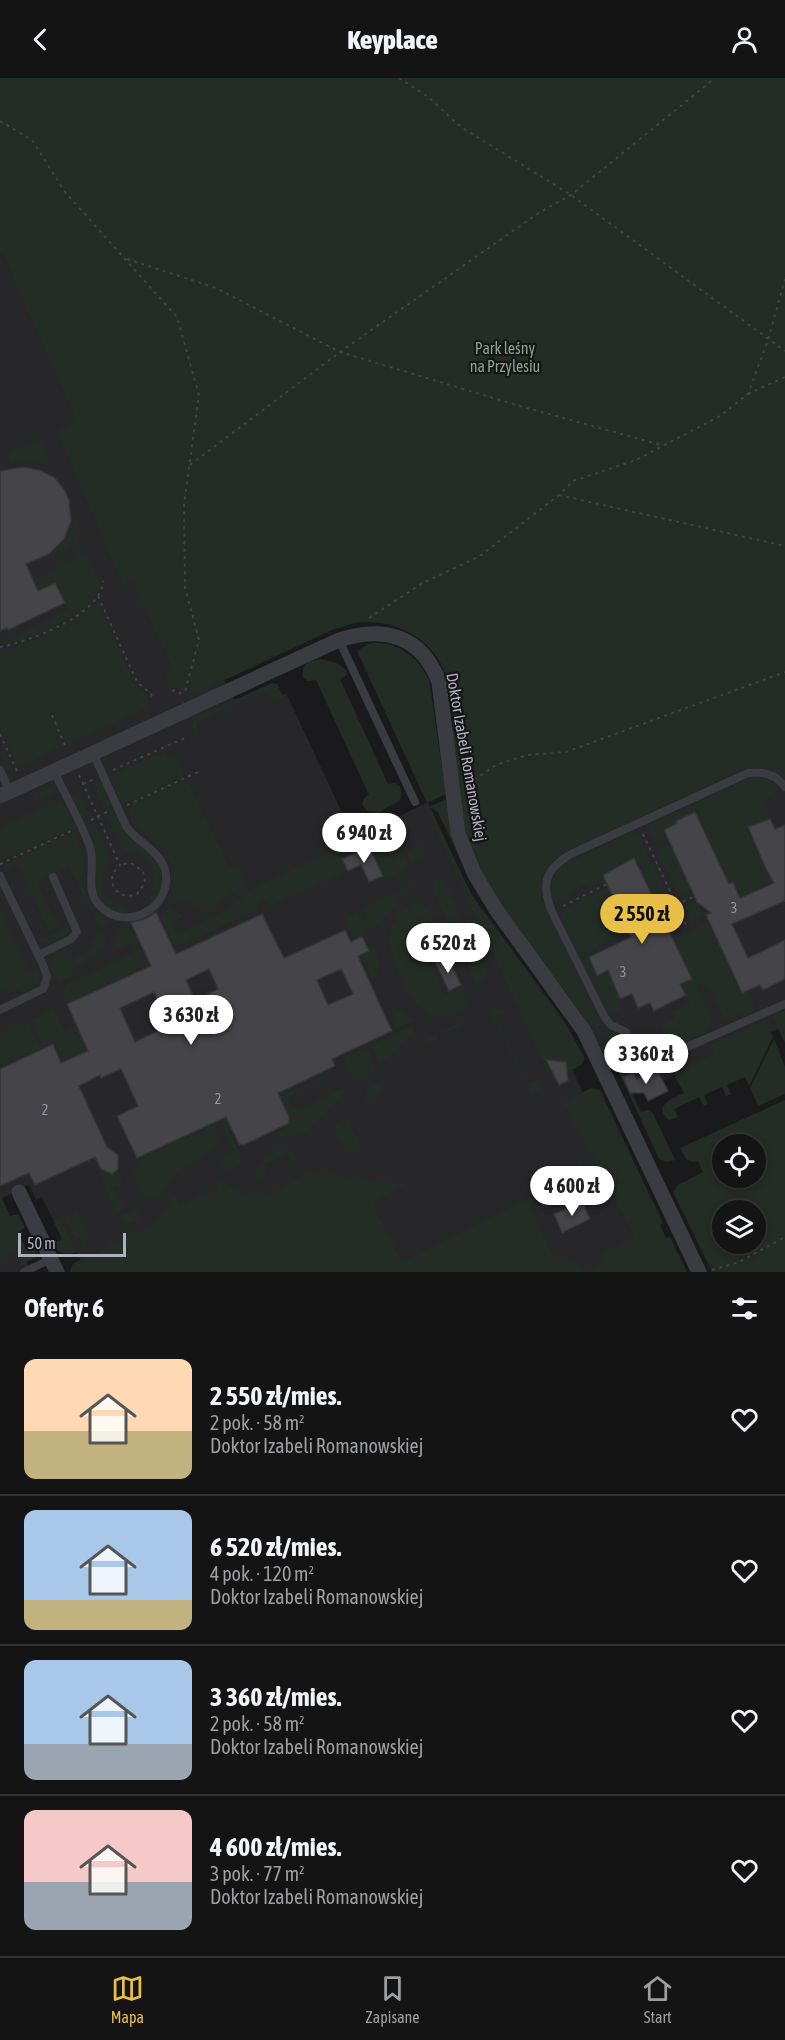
<!DOCTYPE html>
<html lang="pl">
<head>
<meta charset="utf-8">
<style>
  :root { --surface:#141415; --page:#1d1d1e; --text:#f1f3f6; --muted:#9d9ea0; --line:#333334; --accent:#e8bf47 }
  body { margin:0; font-family:"Asap Condensed",sans-serif; background:var(--page); color:var(--text); height:100vh; display:flex; flex-direction:column; font-size:22px; white-space:nowrap }
  * { box-sizing:border-box; margin:0 }
  p { font-size:20px; color:var(--muted) }
  .icon { flex:none; width:33px; height:33px; fill:none; stroke:currentColor; stroke-width:2; stroke-linecap:round; stroke-linejoin:round }
  .map { position:relative; height:1194px; overflow:hidden }
  .sheet { display:flex; flex-direction:column; background:var(--surface); flex:1 }
  .sheet>* { flex:none }
  .controls { position:absolute; left:712px; top:1056px; display:grid; gap:12px }
  .controls a { display:grid; place-items:center; width:54px; height:54px; border-radius:50%; background:var(--surface); box-shadow:0 3px 9px #0003,0 0 0 2px var(--line); font-size:30px }
  .scale { position:absolute; left:18px; bottom:15px; width:108px; box-sizing:border-box; padding-left:6px; border:3px solid #aeb1bb; border-top:0; font-size:16px; line-height:21px; white-space:nowrap; color:#aeb1bb; -webkit-text-stroke:4px #151517; paint-order:stroke }
  .price { position:absolute; translate:-50% -51px; padding:0 14px; border-radius:21px; background:#fff; color:#222; font-size:20px; line-height:39px; filter:drop-shadow(0 2px 3px #0008) }
  .price::after { content:''; position:absolute; left:50%; top:36px; width:18px; height:14px; margin-left:-9px; background:inherit; clip-path:polygon(0 0,100% 0,50% 100%) }
  .price.current { background:var(--accent); color:#111 }
  ul { padding:0; list-style:none }
  li { display:flex; align-items:center; gap:18px; height:150px; padding:0 24px }
  li+li { border-top:2px solid var(--line) }
  li span { display:grid; place-items:center; flex:none; width:168px; height:120px; border-radius:12px; color:#555 }
  li>.icon { margin-inline-start:auto }
  span .icon { width:72px; height:72px; fill:#fffc; stroke-width:1 }
  li b { font-size:26px }
  h2 { display:flex; justify-content:space-between; align-items:center; height:72px; padding:0 24px; font-size:26px }
  header { display:flex; justify-content:space-between; align-items:center; height:78px; padding:0 24px; background:var(--surface); font-size:27px; font-weight:800 }
  .tab-bar { display:flex; justify-content:space-around; align-items:center; height:84px; border-top:2px solid var(--line); background:var(--surface); font-size:16px; color:var(--muted) }
  .tab-bar a { display:grid; justify-items:center; gap:3px }
  .tab-bar .current { color:var(--accent) }
  .map>svg:first-child { display:block }
  .built { fill:#272629 }
  .green { fill:#242c26; fill-rule:evenodd }
  .building { fill:#454549; stroke:#353438; stroke-width:1.5; fill-rule:evenodd }
  .lines { fill:none; stroke-linecap:round; stroke-linejoin:round }
  .path { stroke:#414348; stroke-width:2; stroke-dasharray:3 4.5; stroke-linecap:butt }
  .lane { stroke:#3b3c41; stroke-width:8 }
  .street { stroke:#3b3c41; stroke-width:15 }
  .labels { text-anchor:middle; dominant-baseline:central; stroke-width:4.5; stroke-linejoin:round; paint-order:stroke }
  .number-label { font-size:14px; fill:#94969e }
  .park-label { font-size:16px; fill:#86a58a; stroke:#151517 }
  .street-label { font-size:16px; fill:#aeb1bb; stroke:#151517 }
</style>
</head>
<body>
<header><svg class="icon" aria-label="back" viewBox="0 0 24 24"><path d="M15 5l-7 7 7 7"/></svg>Keyplace<svg class="icon" aria-label="person" viewBox="0 0 24 24"><circle cx="12" cy="8" r="4"/><path d="M4 21q1-7 8-7t8 7"/></svg></header>
<div class="map">
<svg width="785" height="1194" viewBox="0 0 785 1194">
  <rect width="100%" height="100%" fill="#1a1a1c"/>
  <g class="built">
    <polygon points="0,174 3,174 15,201 235,623 273,606 279,618 286,615 354,760 428,724 493,865 542,927 667,1194 86,1194 60,1139 53,1142 42,1119 36,1122 29,1107 0,1121"/>
    <polygon points="785,619 785,948 631,1017 609,968 603,970 585,937 495,735"/>
    <polygon points="0,1126 27,1184 32,1194 0,1194"/>
  </g>
  <g class="green">
    <path d="M0,0H785V700C773,690 758,686 743,691L565,774C544,786 537,803 543,826L602,946L596,949L594,946L591,948L608,978L603,974C567,900 495,843 469,764C460,736 456,703 454,674C451,640 456,602 433,574C416,553 387,542 360,544C351,545 342,550 334,551L195,616L183,614L174,608L170,610L163,597L173,592L133,504L123,508L57,353L77,343L11,196L12,195L3,175H0Z"/>
    <path d="M39,361L53,391C40,383 25,380 11,385L7,375Z"/>
    <path d="M73,436L82,456L78,463L79,466L36,486L34,483C57,475 71,460 73,436Z"/>
    <path d="M85,476L91,483L101,506C98,512 96,518 92,523C72,544 28,563 0,567V563L67,533L65,527L67,526L56,504L39,511L34,502Z"/>
    <path d="M95,524L98,525L135,606L147,616L148,624L146,630L18,689L0,650V571C29,567 75,546 95,524Z"/>
    <path d="M374,565C400,564 418,580 429,602L446,716L427,725L357,573L368,566Z"/>
    <path d="M321,581L337,585L346,592L347,597L340,601L388,706L395,705L400,709L402,717L400,722L378,735L367,733L362,726L364,720L369,717L316,602L308,603L303,599C301,585 310,583 321,581Z"/>
    <polygon points="272,605 277,606 284,620 273,623 266,613 261,615 196,645 199,653 196,659 192,648 195,640"/>
    <polygon points="0,673 6,673 13,689 7,694 0,679"/>
    <polygon points="164,673 167,680 175,677 185,697 122,727 109,698"/>
    <polygon points="751,699 766,700 779,708 763,724 771,740 746,750 766,793 768,792 775,803 741,819 735,803 729,805 697,733 676,742 677,745 662,752 665,759 653,761 648,751 651,745"/>
    <path d="M187,701L230,791L239,789L245,798C243,807 238,810 231,816C207,836 198,829 171,819C176,799 173,780 157,766C151,760 143,757 138,751C132,745 130,737 126,729Z"/>
    <polygon points="101,702 112,726 103,731 92,706"/>
    <polygon points="42,711 49,711 57,715 35,725 35,715"/>
    <polygon points="79,712 90,737 81,741 69,717"/>
    <polygon points="61,721 75,749 3,782 0,780 0,749"/>
    <polygon points="446,721 464,790 438,734 429,729"/>
    <path d="M116,734C120,742 123,752 129,759C136,766 145,770 152,777C164,790 166,811 152,824L149,819C158,803 157,784 138,777C133,775 128,775 123,773L106,738Z"/>
    <polygon points="434,739 472,817 564,943 585,980 581,987 568,994 566,984 551,982 548,987 551,993 548,995 430,741"/>
    <polygon points="401,741 409,743 414,748 400,756 406,770 400,772 394,759 375,768 378,774 381,775 395,769 399,777 404,776 409,786 406,788 407,791 385,801 364,758"/>
    <path d="M94,744L110,779C109,784 106,787 104,792C97,810 109,826 127,829L129,835C90,843 88,773 84,748Z"/>
    <polygon points="74,754 83,776 83,805 87,822 96,835 113,845 104,849 97,846 69,789 37,804 59,849 51,853 49,852 18,787 7,792 3,791 5,786"/>
    <path d="M629,755L636,756L639,759L682,848L670,854L635,778L600,797L604,803L589,811L587,806L568,815L570,820C564,824 560,826 553,823C549,810 551,799 560,789Z"/>
    <polygon points="669,765 692,816 685,819 677,816 658,776 660,769"/>
    <path d="M421,766L425,770C426,780 420,784 412,787L406,773Z"/>
    <polygon points="343,768 345,771 340,774 347,793 270,828 267,822 258,825 260,831 183,867 182,865 174,869 160,839 169,828 184,839 171,846 176,856 227,832 251,811"/>
    <polygon points="440,801 444,803 485,889 487,898 482,905 478,906 475,903 432,811 434,803"/>
    <path d="M416,805C397,825 378,851 354,862L346,845L348,837L355,833L361,843L367,840L361,830Z"/>
    <polygon points="608,809 628,854 580,878 561,841 562,835 566,830"/>
    <polygon points="695,822 697,822 704,837 690,844 685,831 688,825"/>
    <path d="M417,824L428,829L443,862L424,872L445,917L461,909L470,929C457,935 445,941 430,937C413,931 387,876 389,858C390,848 396,841 402,834C407,829 410,826 417,824Z"/>
    <polygon points="0,835 28,892 34,890 39,892 37,905 23,914 19,914 14,907 0,913"/>
    <polygon points="707,844 741,915 748,913 757,932 744,938 741,936 729,942 724,940 705,904 697,908 710,937 712,947 706,950 704,956 683,965 673,966 667,962 661,947 674,941 671,934 690,925 682,907 693,902 674,861"/>
    <polygon points="67,849 70,851 68,856 47,866 40,864 41,861"/>
    <polygon points="117,851 132,852 148,887 67,925 62,915 67,906 134,874 130,865 120,870 115,869 114,866"/>
    <path d="M103,855L108,857C101,874 88,885 71,892L74,897L66,901L60,910L47,882C54,874 62,873 68,882L93,870L90,864C93,859 98,856 103,855Z"/>
    <path d="M367,868L376,871C382,884 381,892 373,904L361,878L369,874Z"/>
    <polygon points="587,878 596,899 607,892 621,920 619,921 623,928 619,930 620,933 612,937 608,935 581,881"/>
    <polygon points="493,929 498,929 505,934 495,939 528,1005 537,1002 540,1003 542,1011 532,1016 490,934 481,938 484,933"/>
    <polygon points="54,930 64,952 75,947 91,983 80,988 75,977 62,983 54,964 43,969 31,941"/>
    <polygon points="402,932 413,943 395,951 391,938"/>
    <polygon points="785,932 785,965 772,938"/>
    <path d="M765,942L773,959L749,1008L745,999L727,1007L731,1016L726,1018L722,1009L704,1017L708,1026L704,1028L699,1019L674,1031L678,1039L669,1042C652,1028 673,1020 684,1015L673,995L715,975L711,966Z"/>
    <polygon points="27,943 40,970 0,989 0,955"/>
    <polygon points="461,944 468,945 437,958 438,961 419,971 421,964"/>
    <polygon points="414,946 413,955 381,986 370,967"/>
    <path d="M612,954L621,957C625,965 620,972 613,977L604,957Z"/>
    <polygon points="774,961 785,989 785,1016 758,1028 750,1010"/>
    <polygon points="366,969 374,986 374,993 366,1000 353,1002 343,980"/>
    <polygon points="618,987 641,1034 648,1032 653,1035 675,1082 666,1084 659,1081 616,988"/>
    <polygon points="327,996 329,1000 289,1019 295,1032 342,1011 345,1014 305,1054 294,1058 273,1059 272,1056 287,1049 291,1044 290,1039 281,1018"/>
    <polygon points="373,1007 379,1007 385,1013 366,1022 366,1014"/>
    <path d="M591,1010L600,1012L663,1145L660,1147L666,1160L670,1159L687,1194H70L72,1187L76,1184L144,1152L156,1143L174,1117L180,1127L218,1111L214,1099C223,1102 230,1110 239,1113C262,1122 290,1109 306,1093L403,1106L404,1108L373,1124L378,1138L393,1164V1168L403,1184L580,1094L575,1083H582L586,1091L585,1100L530,1128L553,1178L569,1180L587,1193L605,1184L601,1176L635,1159L564,1026V1025Z"/>
    <path d="M785,1022V1194H712L673,1114L678,1107L703,1094L698,1083C687,1086 684,1078 680,1070ZM756,1066V1100H723V1066ZM756,1132V1166H723V1132Z"/>
    <polygon points="352,1032 357,1034 347,1039 362,1070 342,1067 335,1058 336,1047"/>
    <polygon points="224,1043 242,1080 239,1088 230,1092 222,1091 219,1087 221,1081 235,1074 220,1044"/>
    <polygon points="214,1047 218,1061 214,1072 179,1092 160,1118 149,1120 140,1113 130,1090 140,1086 138,1082"/>
    <path d="M281,1071C288,1071 294,1072 297,1079L296,1083L293,1084L288,1075L264,1086C266,1092 268,1097 262,1101H256L254,1096C261,1084 266,1074 281,1071Z"/>
    <polygon points="106,1092 111,1096 118,1092 124,1106 114,1110 124,1131 116,1135 101,1101 101,1095"/>
    <polygon points="0,1117 4,1119 2,1120 10,1138 18,1136 25,1150 18,1154 26,1171 33,1168 37,1177 36,1180 22,1185 14,1174 0,1181"/>
    <polygon points="138,1129 141,1135 138,1142 128,1146 122,1144 118,1138"/>
    <polygon points="73,1130 74,1130 86,1154 96,1149 97,1151 84,1157 88,1168 84,1170 80,1160 75,1162 65,1140 75,1135"/>
    <path d="M60,1139L77,1174C67,1178 57,1175 51,1166L62,1161L53,1142Z"/>
  </g>
  <g class="building">
    <polygon points="23,389 39,392 54,399 64,411 69,422 71,443 64,461 49,476 26,486 38,513 55,505 65,525 8,552 7,550 0,553 0,393"/>
    <polygon points="695,734 729,806 733,804 740,820 774,805 766,791 748,749 770,741 775,751 785,747 785,823 732,846 748,880 785,862 785,901 763,912 760,907 742,915 706,837 711,835 697,824 664,752 677,745 676,743"/>
    <polygon points="369,769 383,798 369,804 361,787 348,793 342,781"/>
    <polygon points="634,780 692,901 680,906 686,917 654,933 650,925 638,930 632,916 620,921 608,892 597,898 589,879 631,859 603,797"/>
    <path d="M156,834L176,876L262,836L284,880L345,852L351,864L362,858L369,873L358,878L392,953L332,981L335,988L278,1015L289,1039V1045L244,1067L239,1066L226,1039L137,1080L117,1038L138,1028L121,991L101,1000L100,997L79,1008L107,1069L118,1077V1091L112,1096L101,1091L95,1079L35,1107L29,1095L0,1108V991L53,966L61,985L88,973L67,926L151,888L131,845L147,840ZM209,891L218,911L195,922L186,902ZM341,891L353,916L328,927L317,902ZM154,914L170,947L135,964L120,930Z"/>
    <polygon points="447,878 461,907 449,913 435,884"/>
    <polygon points="546,982 566,984 568,1003 559,1007"/>
    <polygon points="657,991 668,1013 648,1023 644,1015 630,1015 623,999 634,994 637,1001"/>
    <polygon points="582,1123 590,1141 562,1155 554,1136"/>
  </g>
  <g class="lines">
    <g class="path">
      <polyline points="399,0 427,18 461,49 571,117 785,273"/>
      <polyline points="0,43 32,62 65,114 177,239 199,317 184,426 185,510 199,562 184,617"/>
      <polyline points="127,181 216,210 340,274 520,328 661,367"/>
      <polyline points="748,316 785,299"/>
      <polyline points="190,387 340,274 540,134 571,117 715,0"/>
      <polyline points="559,417 785,468"/>
      <polyline points="98,518 137,604 151,616 153,622"/>
      <polyline points="369,540 421,506 480,478 559,417 573,403 636,382 720,338 748,316 768,262 785,201"/>
      <path d="M0,569C28,564 102,537 103,503"/>
      <polyline points="172,613 175,612 183,617"/>
      <polyline points="52,637 66,670"/>
      <polyline points="0,656 17,693"/>
      <polyline points="113,692 185,660"/>
      <path d="M79,697L120,787L113,795C109,811 121,822 137,816L145,805L143,793L131,785L120,787"/>
      <polyline points="83,706 94,701"/>
      <polyline points="468,706 496,687 527,677 566,674 785,594"/>
      <polyline points="127,727 200,693"/>
      <polyline points="91,742 107,734"/>
      <polyline points="643,756 686,847"/>
      <polyline points="0,786 71,753"/>
      <polyline points="676,827 695,818"/>
      <polyline points="563,828 607,806"/>
      <polyline points="712,1192 739,1184 785,1159"/>
    </g>
    <g class="lane">
      <polyline points="339,562 415,724"/>
      <polyline points="0,692 10,714"/>
      <path d="M54,694C65,716 85,751 91,773C95,792 85,811 99,827C125,856 174,830 165,792C159,771 137,765 126,748L93,675"/>
      <polyline points="0,798 44,889 47,899 43,911 0,932"/>
      <polyline points="39,877 71,861 77,854 53,799"/>
      <path d="M635,974L626,954L611,947L605,940L552,834C541,806 544,792 571,776L748,695C763,693 776,696 785,709"/>
      <polyline points="602,989 635,974 643,973 659,977 678,973 785,926"/>
      <polyline points="24,1194 51,1181"/>
    </g>
    <g class="street">
      <path d="M0,718L339,562C384,547 422,558 439,604L458,755L474,795L495,830L584,953L699,1194"/>
      <polyline points="19,1114 57,1194"/>
    </g>
  </g>
  <g class="labels">
    <g class="number-label">
      <text x="734" y="830">3</text>
      <text x="623" y="894">3</text>
      <text x="218" y="1021">2</text>
      <text x="45" y="1032">2</text>
    </g>
    <g class="park-label">
      <text x="505" y="270">Park leśny<tspan x="505" dy="18">na Przylesiu</tspan></text>
    </g>
    <g class="street-label">
      <text transform="translate(467 679) rotate(80)">Doktor Izabeli Romanowskiej</text>
    </g>
  </g>
</svg>
<div class="controls">
<a><svg class="icon" aria-label="locate" viewBox="0 0 24 24"><circle cx="12" cy="12" r="6"/><path d="M12 2v4M12 18v4M2 12h4M18 12h4"/></svg></a>
<a><svg class="icon" aria-label="layers" viewBox="0 0 24 24"><path d="M12 4l9 5-9 5-9-5zM3 14l9 5 9-5"/></svg></a>
</div>
<div class="scale">50 m</div>
<b class="price" style="left:364px;top:786px">6 940 zł</b>
<b class="price current" style="left:642px;top:867px">2 550 zł</b>
<b class="price" style="left:448px;top:896px">6 520 zł</b>
<b class="price" style="left:191px;top:968px">3 630 zł</b>
<b class="price" style="left:646px;top:1007px">3 360 zł</b>
<b class="price" style="left:572px;top:1139px">4 600 zł</b>
</div>
<section class="sheet">
<h2>Oferty: 6<svg class="icon" aria-label="filters" viewBox="0 0 24 24"><path d="M4 7h16M4 17h16"/><circle cx="9" cy="7" r="2"/><circle cx="15" cy="17" r="2"/></svg></h2>
<ul>
<li><span style="background:linear-gradient(#ffd9b3 60%,#c2b280 0)"><svg class="icon" aria-label="home" viewBox="0 0 24 24"><path d="M3 11l9-7 9 7M6 9v11h12V9"/></svg></span><div><b>2 550 zł/mies.</b><p>2 pok. · 58 m²</p><p>Doktor Izabeli Romanowskiej</p></div><svg class="icon" aria-label="heart" viewBox="0 0 24 24"><path d="M12 20l-8-8c-3-5 5-10 8-4 3-6 11-1 8 4z"/></svg></li>
<li><span style="background:linear-gradient(#a9c7e8 75%,#c2b280 0)"><svg class="icon" aria-label="home" viewBox="0 0 24 24"><path d="M3 11l9-7 9 7M6 9v11h12V9"/></svg></span><div><b>6 520 zł/mies.</b><p>4 pok. · 120 m²</p><p>Doktor Izabeli Romanowskiej</p></div><svg class="icon" aria-label="heart" viewBox="0 0 24 24"><path d="M12 20l-8-8c-3-5 5-10 8-4 3-6 11-1 8 4z"/></svg></li>
<li><span style="background:linear-gradient(#a9c7e8 70%,#9aa5b1 0)"><svg class="icon" aria-label="home" viewBox="0 0 24 24"><path d="M3 11l9-7 9 7M6 9v11h12V9"/></svg></span><div><b>3 360 zł/mies.</b><p>2 pok. · 58 m²</p><p>Doktor Izabeli Romanowskiej</p></div><svg class="icon" aria-label="heart" viewBox="0 0 24 24"><path d="M12 20l-8-8c-3-5 5-10 8-4 3-6 11-1 8 4z"/></svg></li>
<li><span style="background:linear-gradient(#f6c9c9 60%,#9aa5b1 0)"><svg class="icon" aria-label="home" viewBox="0 0 24 24"><path d="M3 11l9-7 9 7M6 9v11h12V9"/></svg></span><div><b>4 600 zł/mies.</b><p>3 pok. · 77 m²</p><p>Doktor Izabeli Romanowskiej</p></div><svg class="icon" aria-label="heart" viewBox="0 0 24 24"><path d="M12 20l-8-8c-3-5 5-10 8-4 3-6 11-1 8 4z"/></svg></li>
</ul>
</section>
<nav class="tab-bar">
<a class="current"><svg class="icon" aria-label="map" viewBox="0 0 24 24"><path d="M3 6l6-2 6 2 6-2v14l-6 2-6-2-6 2zM9 4v14M15 6v14"/></svg>Mapa</a>
<a><svg class="icon" aria-label="saved" viewBox="0 0 24 24"><path d="M7 4h10v16l-5-4-5 4z"/></svg>Zapisane</a>
<a><svg class="icon" aria-label="home" viewBox="0 0 24 24"><path d="M3 11l9-7 9 7M6 9v11h12V9"/></svg>Start</a>
</nav>
</body>
</html>
